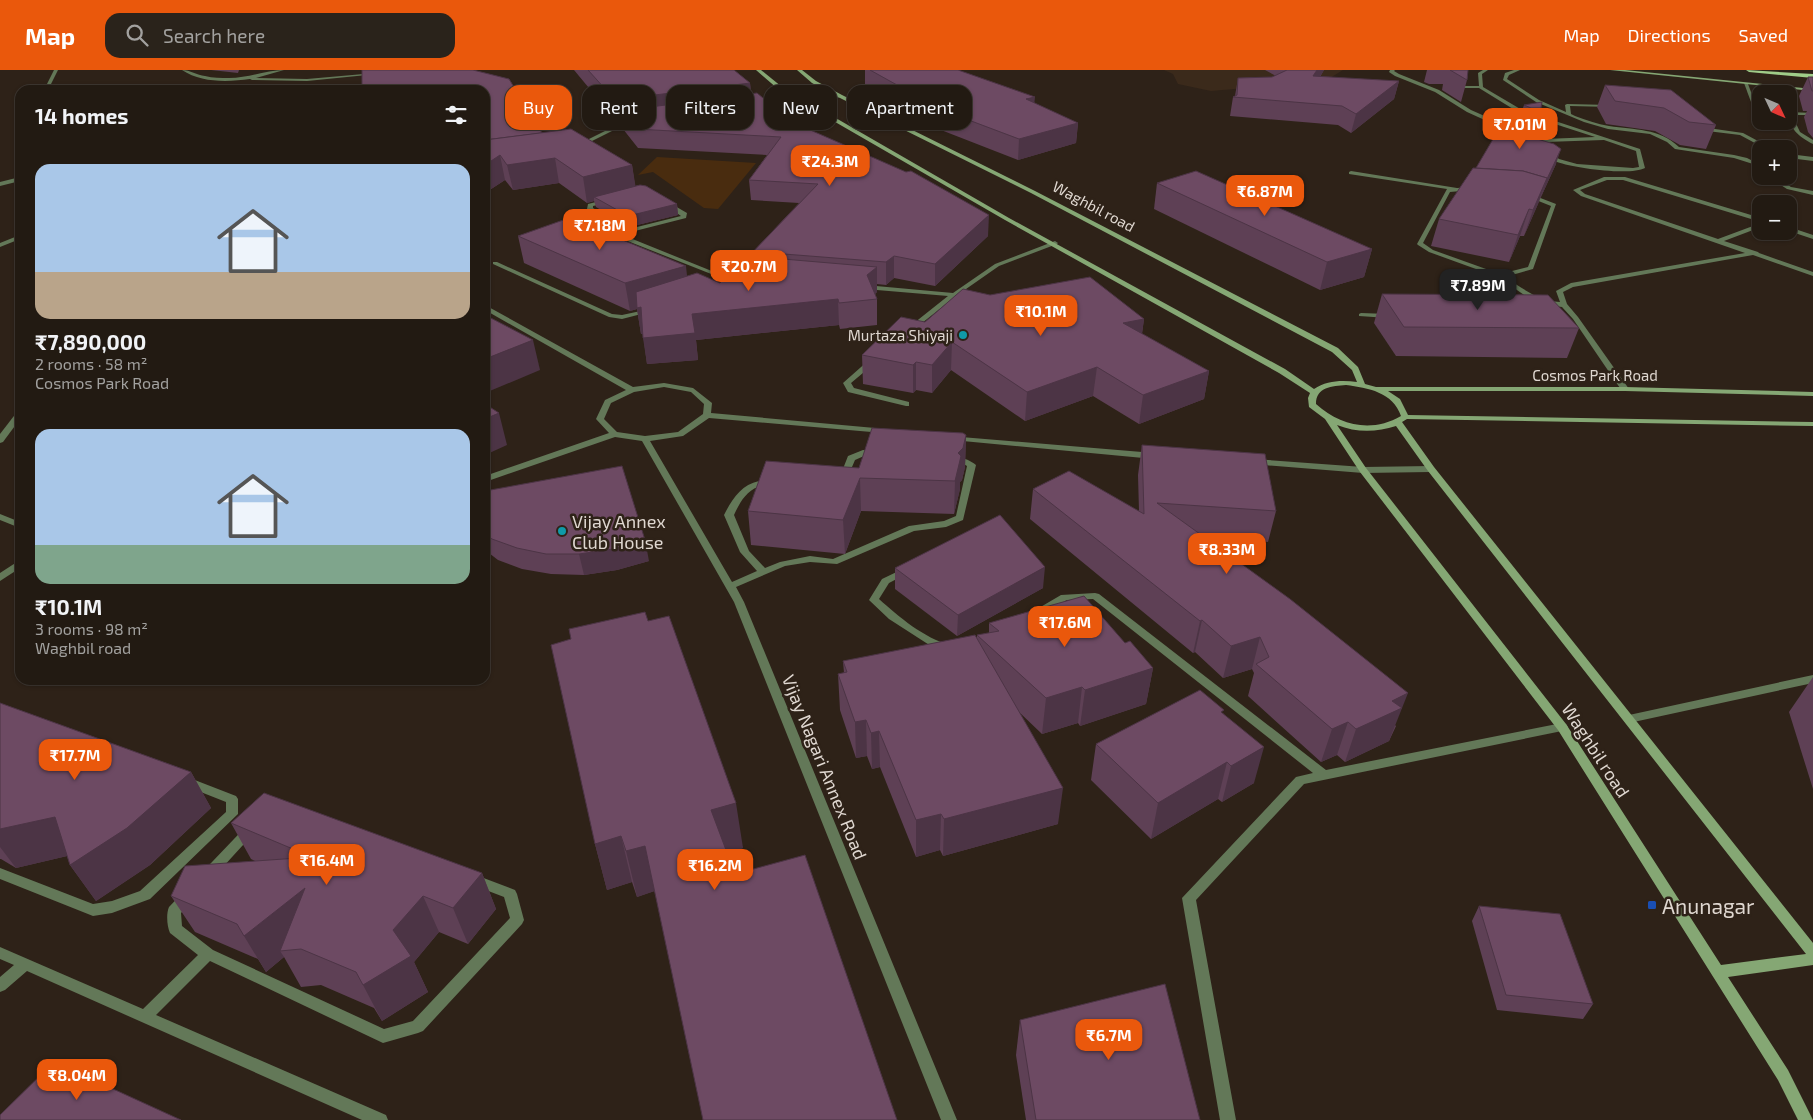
<!DOCTYPE html>
<html lang="en">
<head>
<meta charset="utf-8">
<style>
  :root { --surface:#221a12; --page:#2a231b; --text:#f1f3f6; --muted:#a2a19f; --line:#3f3832; --accent:#ea580c }
  body { margin:0; font-family:"Exo 2",sans-serif; background:var(--page); color:var(--text); height:100vh; display:flex; flex-direction:column; font-size:19px; white-space:nowrap }
  * { box-sizing:border-box; margin:0 }
  p { font-size:16px; color:var(--muted) }
  .icon { flex:none; width:28px; height:28px; fill:none; stroke:currentColor; stroke-width:2; stroke-linecap:round; stroke-linejoin:round }
  .map { position:relative; flex:1; overflow:hidden }
  .drawer { position:absolute; left:15px; top:15px; width:475px; height:600px; display:flex; flex-direction:column; background:var(--surface); border-radius:15px; box-shadow:0 1px 4px #0004,0 0 0 1px var(--line) }
  .drawer>* { flex:none }
  .banner { position:absolute; left:505px; top:15px; width:475px; height:45px; display:flex; gap:10px }
  .needle { width:32px; rotate:134deg }
  .controls { position:absolute; left:1752px; top:15px; display:grid; gap:10px }
  .controls a { display:grid; place-items:center; width:45px; height:45px; border-radius:10px; background:var(--surface); box-shadow:0 1px 4px #0004,0 0 0 1px var(--line); font-size:25px }
  .price { position:absolute; translate:-50% -42px; padding:0 11px; border-radius:10px; background:var(--accent); color:#fff; font-size:16px; line-height:32px; filter:drop-shadow(0 1px 2px #0008) }
  .price::after { content:''; position:absolute; left:50%; top:30px; width:15px; height:11px; margin-left:-8px; background:inherit; clip-path:polygon(0 0,100% 0,50% 100%) }
  .price.current { background:#222; color:#fff }
  ul { padding:0; list-style:none }
  li { display:grid; align-content:center; gap:10px; height:265px; padding:0 20px }
  li span { display:grid; place-items:center; height:155px; border-radius:15px; color:#555 }
  li>.icon { margin-inline-start:auto }
  span .icon { width:90px; height:90px; fill:#fffc; stroke-width:1 }
  li b { font-size:21px }
  h2 { display:flex; justify-content:space-between; align-items:center; height:60px; padding:0 20px; font-size:21px }
  .tag { padding:0 18px; border-radius:15px; background:var(--surface); box-shadow:0 1px 4px #0004,0 0 0 1px var(--line); font-size:18px; line-height:45px }
  .tag.current { background:var(--accent); color:#fff }
  header { display:flex; align-items:center; gap:30px; box-sizing:border-box; height:70px; padding:0 25px; background:var(--accent); color:#fff }
  header strong { font-size:24px }
  nav { display:flex; gap:28px; margin-inline-start:auto; font-size:18px }
  .search { width:350px; height:45px; background:var(--page); display:flex; align-items:center; gap:12px; box-sizing:border-box; padding:0 18px; border-radius:15px; color:var(--muted); font-size:19px }
  .map>svg:first-child { display:block }
  .built { fill:#3b2a1b }
  .green { fill:#492c0f }
  .lines { fill:none; stroke-linecap:round; stroke-linejoin:round }
  .street { fill:#637858; fill-rule:evenodd }
  .secondary { fill:#85a774; fill-rule:evenodd }
  .primary { fill:#a0cc89; fill-rule:evenodd }
  .wall { fill:#5e4055 }
  .shaded-wall { fill:#4c3445 }
  .building { fill:#6d4a63; stroke:#4c3445 }
  .culture-dot { fill:#0f9aa8; stroke:#2e2218; stroke-width:2 }
  .transit-dot { fill:#1a4fb4; stroke:#2e2218; stroke-width:2 }
  .labels { text-anchor:middle; dominant-baseline:central; stroke-width:5; stroke-linejoin:round; paint-order:stroke }
  .far-street-label { font-size:15px; fill:#dfd7d0; stroke:#2e2218 }
  .far-poi-label { font-size:15px; fill:#dfd7d0; stroke:#2e2218; text-anchor:end }
  .poi-label { font-size:18px; fill:#dfd7d0; stroke:#2e2218; text-anchor:start }
  .street-label { font-size:18px; fill:#dfd7d0; stroke:#2e2218 }
  .near-poi-label { font-size:21px; fill:#dfd7d0; stroke:#2e2218; text-anchor:start }
</style>
</head>
<body>
<header>
<strong>Map</strong>
<div class="search"><svg class="icon" aria-label="search" viewBox="0 0 24 24"><circle cx="10" cy="10" r="6"/><path d="M15 15l6 6"/></svg>Search here</div>
<nav><a>Map</a><a>Directions</a><a>Saved</a></nav>
</header>
<div class="map">
<svg width="1813" height="1050" viewBox="0 0 1813 1050">
  <rect width="100%" height="100%" fill="#2e2218"/>
  <polygon class="built" points="1164,0 1343,0 1325,11 1211,21 1178,14 1173,4"/>
  <polygon class="green" points="657,87 756,93 718,139 704,138 653,102 638,105"/>
  <g class="lines">
    <g class="street">
      <polygon points="54,0 58,0 48,20 44,20"/>
      <path d="M182,0C190,0 197,5 205,6C213,8 221,8 229,8C248,8 267,0 284,0L256,8L307,9L375,3L377,4L307,11L252,10L250,9C228,12 201,13 182,0Z"/>
      <polygon points="1390,0 1395,0 1394,1 1399,4 1439,20 1471,40 1523,63 1550,63 1553,65 1550,67 1520,66 1467,42 1435,22 1395,6 1389,2"/>
      <path d="M1483,0H1488L1482,4L1483,17L1522,40L1640,79L1645,98C1630,106 1574,98 1557,92C1550,89 1543,80 1536,75V73L1544,69L1595,67L1518,42L1479,18H1453L1451,17L1453,16H1479L1478,3ZM1604,70L1636,81L1639,97L1633,98L1577,94L1559,89L1541,74L1545,72Z"/>
      <path d="M1514,0H1520L1509,5L1507,9L1539,30L1566,42L1565,35L1567,34L1611,35L1613,36L1611,37L1570,36L1571,44L1575,46C1586,50 1597,54 1609,56C1635,60 1659,58 1679,77L1734,85L1747,88L1761,95V99L1753,94L1734,88L1675,79L1667,72L1650,64L1608,59L1584,52L1536,32L1503,10L1505,3Z"/>
      <polygon points="1744,13 1748,14 1761,49 1757,48"/>
      <polygon points="840,25 842,27 760,39 758,38"/>
      <path d="M1789,42L1813,43V45H1792L1800,62L1813,70V74C1799,67 1788,58 1789,42Z"/>
      <polygon points="636,53 638,55 618,58 580,77 575,76 615,56"/>
      <polygon points="1701,57 1743,63 1773,79 1766,79 1740,65 1699,60"/>
      <polygon points="1789,84 1813,87 1813,91 1789,88"/>
      <polygon points="20,86 20,94 17,92 17,88"/>
      <path d="M1351,101L1457,118L1474,117V119L1472,120L1450,122L1423,173L1433,180L1500,204L1528,197L1551,136L1526,126V124H1530L1556,134L1533,199L1505,207C1524,219 1536,230 1560,232L1556,221L1571,213L1745,183L1581,126L1573,120L1604,107H1625L1761,148V152L1623,110H1607L1580,120L1585,124L1718,169L1761,153V157L1724,171L1758,182L1759,183L1813,202V206L1753,185L1573,217L1563,222L1567,234L1578,247L1629,319L1625,321H1622L1573,249L1562,237L1546,235L1530,229L1498,207L1429,182L1418,175L1417,174L1447,119L1349,104V102Z"/>
      <polygon points="1767,106 1774,106 1791,117 1813,121 1813,125 1787,119"/>
      <polygon points="20,107 20,111 0,116 0,112"/>
      <polygon points="608,129 611,131 610,132 593,136 593,138 629,159 681,146 664,134 664,132 668,132 687,143 686,148 631,162 630,168 739,212 734,213 625,170 625,162 587,139 588,134"/>
      <polygon points="1789,157 1813,165 1813,169 1789,161"/>
      <polygon points="20,165 20,169 0,177 0,173"/>
      <polygon points="1055,171 1058,173 1057,174 999,196 956,226 912,261 909,261 909,257 948,226 865,219 862,217 865,215 953,223 995,194"/>
      <polygon points="493,192 497,192 612,244 622,245 650,239 653,241 622,249 609,247 493,194"/>
      <path d="M485,235L633,317L664,313L693,318L712,333L711,343L886,359L887,361L883,363L709,348L683,366L650,371L732,512L757,501L740,482L724,445C732,429 741,415 759,411C765,410 770,410 774,413C769,417 764,415 758,417C746,421 739,434 734,445L749,481L765,498L780,492L810,486L833,489L909,456L944,451L956,446L967,396L962,393L950,392L949,390C957,385 969,389 976,395L963,450L946,457L914,461L837,494L810,492L785,496L736,517L744,532L957,1050H941L734,532L642,371L615,367L485,412V406L609,363L596,349L605,330L626,320L485,240ZM664,317L691,322L704,334L703,344L678,362L645,366L617,362L604,349L611,333L634,322Z"/>
      <polygon points="1361,243 1388,244 1392,246 1388,248 1359,246 1359,244"/>
      <polygon points="869,290 872,290 876,292 851,313 854,318 909,332 909,336 906,336 848,322 843,313"/>
      <polygon points="17,342 20,342 20,349 3,372 0,373 0,364"/>
      <polygon points="949,366 1154,383 1158,386 1154,389 952,370 948,368"/>
      <polygon points="863,380 876,381 880,384 876,387 864,386 855,390 846,411 840,411 839,409 848,386"/>
      <polygon points="1254,389 1363,397 1431,396 1435,399 1431,402 1363,403 1251,394 1250,392 1251,390"/>
      <polygon points="0,444 20,452 20,458 0,450"/>
      <polygon points="20,490 20,498 0,511 0,503"/>
      <path d="M907,497L912,500L910,502L889,513L879,529C899,547 924,568 950,575L951,577L950,579L946,581L934,578L889,549L869,530L882,509Z"/>
      <polygon points="1095,523 1099,524 1326,700 1562,653 1566,654 1568,657 1566,660 1562,661 1304,714 1196,830 1236,1050 1220,1050 1182,828 1296,707 1313,703 1093,529 1067,530 1041,544 1033,544 1032,542 1061,525"/>
      <polygon points="1813,605 1813,613 1629,653 1625,652 1623,649 1625,646 1629,645"/>
      <polygon points="187,707 236,726 238,729 238,744 150,829 112,843 93,846 0,809 0,798 93,834 112,831 140,821 226,742 226,732 183,715 181,712 183,709"/>
      <path d="M285,733L515,820L517,824L524,850L522,854L423,961L418,963L383,973L210,891L156,945L386,1045L388,1050H362L27,901L5,920L0,922V907L14,895L0,889V877L143,939L198,885L170,863C167,856 166,844 169,837L255,747ZM285,743L504,827L510,848L413,951L384,959L213,880L182,856L181,843L263,753Z"/>
    </g>
    <g class="secondary">
      <path d="M756,0H761L782,17L1009,148L1285,299L1314,319C1327,310 1343,310 1357,312L1352,300L1332,282L1031,123L838,27L812,13L797,0H802L816,11L842,25L1035,121L1338,278L1358,297L1365,314L1376,317H1625L1813,322V326L1625,321H1388L1400,329L1408,345L1813,352V356L1407,349L1402,352L1434,397L1813,873V895L1728,907L1788,1000L1813,1050H1798L1778,1010L1558,660L1360,402L1325,349L1309,337L1308,328L1310,323L1279,303L1005,150L778,19ZM1346,315C1368,318 1393,322 1401,346C1372,363 1340,356 1316,334C1316,317 1332,316 1346,315ZM1337,355C1357,363 1377,362 1396,356L1428,401L1806,884L1721,895L1566,654L1366,398Z"/>
      <polygon points="1610,0 1625,0 1813,19 1813,21"/>
    </g>
    <polygon class="primary" points="1746,0 1813,4 1813,8 1749,2"/>
  </g>
  <g class="wall">
    <polygon points="211,0 239,0 238,3"/>
    <polygon points="362,0 473,0 509,9 542,63 571,59 632,95 635,116 640,115 646,116 677,134 678,145 629,157 596,137 594,131 587,133 559,113 513,120 505,110 485,123 485,20 362,20"/>
    <polygon points="574,0 734,0 750,13 751,23 792,52 988,166 935,216 894,208 886,215 877,214 877,222 875,224 877,229 877,255 840,259 839,255 696,270 698,290 647,294 643,264 641,264 637,239 630,241 524,193 518,166 687,206 720,213 749,191 749,186 799,133 751,130 749,110 767,85 638,78 623,59 622,52 618,53"/>
    <polygon points="865,0 958,0 1078,53 1076,73 1018,90 941,60 865,16"/>
    <polygon points="1265,0 1324,0 1320,7 1399,11 1394,29 1351,63 1338,55 1230,46 1233,27 1235,26 1238,8 1272,7 1276,6"/>
    <polygon points="1427,0 1468,0 1467,10 1461,32 1442,20 1443,14 1429,14 1424,12"/>
    <polygon points="1808,7 1813,7 1813,68 1808,62 1804,47 1807,41 1803,41 1799,26"/>
    <polygon points="1605,15 1716,55 1706,79 1680,75 1655,61 1606,54 1597,37"/>
    <polygon points="1524,35 1541,38 1536,54 1534,68 1556,94 1541,127 1524,166 1520,166 1509,192 1431,176 1439,149 1476,98 1518,52"/>
    <polygon points="1157,113 1372,179 1364,207 1320,220 1154,139"/>
    <polygon points="1382,224 1579,258 1567,288 1396,286 1374,253"/>
    <polygon points="990,225 1144,249 1142,264 1209,301 1204,329 1139,354 1093,326 1025,351 951,300 932,323 916,320 913,323 863,314 862,285 925,252"/>
    <polygon points="966,365 965,397 962,410 960,412 960,419 954,444 861,441 845,484 751,475 748,441 859,398"/>
    <polygon points="1142,375 1276,441 1268,472 1205,467 1396,656 1389,671 1345,692 1337,685 1321,692 1248,626 1254,603 1252,599 1223,608 1195,582 1193,583 1030,449 1033,419 1139,441 1138,405"/>
    <polygon points="485,421 649,491 617,500 584,505 551,504 522,499 498,490 485,480"/>
    <polygon points="895,498 1043,518 957,566 895,519"/>
    <polygon points="648,551 743,778 727,783 735,804 897,1050 654,821 637,827 632,812 607,820 595,774"/>
    <polygon points="989,553 1125,573 1153,598 1146,634 1080,656 1078,653 1042,664 1019,642 1058,754 943,786 940,780 916,787 880,697 872,699 867,686 856,688 840,640 838,604 844,603 843,591 977,569 977,565 989,563"/>
    <polygon points="1813,607 1813,719 1789,642"/>
    <polygon points="0,633 191,702 211,738 150,795 96,831 70,795 67,786 16,798 1,789 0,789"/>
    <polygon points="1223,643 1254,713 1222,732 1218,729 1151,769 1091,710 1096,674"/>
    <polygon points="231,753 482,803 496,839 468,874 439,862 414,892 428,922 382,951 374,938 321,915 301,917 284,887 266,902 258,889 195,862 171,826 255,791 251,789"/>
    <polygon points="1479,836 1593,934 1583,949 1497,940 1472,851"/>
    <polygon points="1020,950 1200,1050 1026,1050 1016,985"/>
  </g>
  <g class="shaded-wall">
    <polygon points="1317,0 1324,0 1309,24 1313,6"/>
    <polygon points="1399,11 1394,29 1351,63 1356,44"/>
    <polygon points="750,13 752,35 620,41 622,52 618,53 615,30"/>
    <polygon points="1035,27 1033,46 1026,29"/>
    <polygon points="1078,53 1076,73 1018,90 1019,69"/>
    <polygon points="1561,79 1556,94 1541,127 1546,111"/>
    <polygon points="500,85 505,110 485,123 485,95"/>
    <polygon points="555,88 559,113 513,120 507,95"/>
    <polygon points="632,95 636,119 594,127 594,131 587,133 583,107"/>
    <polygon points="1547,108 1538,134 1524,166 1533,140"/>
    <polygon points="677,134 678,145 629,157 628,146"/>
    <polygon points="1529,139 1520,166 1509,192 1518,165"/>
    <polygon points="989,145 988,166 935,216 935,194"/>
    <polygon points="1372,179 1364,207 1320,220 1327,192"/>
    <polygon points="894,186 894,208 886,215 886,192"/>
    <polygon points="686,196 689,224 645,264 641,264 637,239 630,241 625,213"/>
    <polygon points="877,197 877,222 867,230 867,205"/>
    <polygon points="838,229 839,255 696,270 698,290 647,294 643,268 692,244"/>
    <polygon points="1144,249 1140,277 1123,253"/>
    <polygon points="533,270 540,300 485,323 485,289"/>
    <polygon points="952,272 951,300 932,323 932,295"/>
    <polygon points="916,292 916,320 913,323 913,295"/>
    <polygon points="1097,297 1093,326 1025,351 1027,322"/>
    <polygon points="1209,301 1204,329 1139,354 1143,325"/>
    <polygon points="499,343 507,375 485,385 485,349"/>
    <polygon points="966,365 965,397 962,410 960,412 960,419 954,444 955,411 958,383"/>
    <polygon points="860,408 861,441 845,484 843,450"/>
    <polygon points="645,470 649,491 617,500 584,505 579,484"/>
    <polygon points="1045,497 1043,518 957,566 958,545"/>
    <polygon points="1202,550 1195,582 1193,583 1200,551"/>
    <polygon points="1260,567 1252,599 1223,608 1231,576"/>
    <polygon points="1153,598 1146,634 1080,656 1085,620"/>
    <polygon points="1082,617 1078,653 1042,664 1046,628"/>
    <polygon points="1408,623 1389,671 1345,692 1356,659 1392,631"/>
    <polygon points="866,650 867,686 856,688 855,652"/>
    <polygon points="1348,652 1337,685 1321,692 1332,659"/>
    <polygon points="879,661 880,697 872,699 871,663"/>
    <polygon points="1264,677 1254,713 1222,732 1231,696"/>
    <polygon points="1227,692 1218,729 1151,769 1158,733"/>
    <polygon points="191,702 211,738 150,795 96,831 70,795"/>
    <polygon points="1063,718 1058,754 943,786 944,749"/>
    <polygon points="736,733 743,778 719,786 711,740"/>
    <polygon points="941,744 940,780 916,787 916,750"/>
    <polygon points="55,747 80,783 16,798 0,777 0,759"/>
    <polygon points="621,766 632,812 607,820 595,774"/>
    <polygon points="645,776 655,821 637,827 626,781"/>
    <polygon points="482,803 496,839 468,874 453,838"/>
    <polygon points="305,818 280,881 284,887 266,902 244,866"/>
    <polygon points="423,826 439,862 414,892 428,922 382,951 363,915 393,860"/>
  </g>
  <g class="building">
    <polygon points="362,0 473,0 509,9 542,63 485,70 485,20 362,20"/>
    <polygon points="588,0 734,0 750,13 615,30"/>
    <polygon points="870,0 958,0 1035,27 1026,29 1078,53 1019,69 942,40"/>
    <polygon points="1287,0 1317,0 1313,6 1399,11 1356,44 1342,36 1233,27 1237,25 1238,8 1272,7"/>
    <polygon points="1450,0 1468,0 1467,10"/>
    <polygon points="1808,7 1813,7 1813,21 1812,21"/>
    <polygon points="1605,15 1671,20 1716,55 1689,52 1664,38 1615,31"/>
    <polygon points="757,23 792,52 906,102 911,101 989,145 935,194 894,186 886,192 784,184 749,186 818,114 749,110 781,67 636,59 620,41"/>
    <polygon points="1542,32 1541,38 1531,38 1524,35"/>
    <polygon points="1506,47 1524,54 1537,54 1534,68 1554,74 1561,79 1546,111 1547,108 1523,101 1476,98"/>
    <polygon points="571,59 632,95 583,107 555,88 507,95 500,85 485,95 485,70"/>
    <polygon points="1473,98 1523,101 1547,108 1533,140 1529,139 1518,165 1439,149"/>
    <polygon points="1196,101 1372,179 1327,192 1157,113"/>
    <polygon points="640,115 646,116 677,134 628,146 594,127"/>
    <polygon points="569,148 686,196 625,213 518,166"/>
    <polygon points="783,189 877,197 867,205 877,229 839,233 838,229 692,244 695,263 643,268 641,237 637,238 636,222 697,203 720,213 741,192"/>
    <polygon points="1090,207 1144,249 1123,253 1209,301 1143,325 1097,297 1027,322 952,272 932,295 916,292 913,295 862,285 901,247 925,252 963,219 990,225"/>
    <polygon points="1382,224 1548,225 1579,258 1404,257"/>
    <polygon points="485,245 533,270 485,289"/>
    <polygon points="485,334 499,343 485,349"/>
    <polygon points="872,358 963,363 966,365 963,378 958,383 961,386 955,411 860,408 843,450 748,441 766,391 859,398"/>
    <polygon points="1142,375 1265,384 1276,441 1157,433 1290,529 1408,623 1392,631 1402,638 1356,659 1348,652 1332,659 1256,594 1269,587 1260,567 1231,576 1202,550 1200,551 1033,419 1069,401 1144,444"/>
    <polygon points="622,396 645,470 613,479 579,484 546,484 517,478 492,469 485,464 485,421"/>
    <polygon points="1000,445 1045,497 958,545 895,498"/>
    <polygon points="1084,526 1125,573 1130,571 1153,598 1085,620 1082,617 1046,628 977,565 999,561 989,553"/>
    <polygon points="645,542 648,551 669,546 736,733 711,740 735,804 805,785 897,1050 703,1050 645,776 626,781 621,766 595,774 551,575 571,569 569,559"/>
    <polygon points="975,565 1063,718 944,749 941,744 916,750 879,661 871,663 866,650 855,652 838,604 847,602 843,591"/>
    <polygon points="1200,620 1224,640 1221,642 1264,677 1231,696 1227,692 1158,733 1096,674"/>
    <polygon points="0,633 191,702 127,758 70,795 55,747 0,759"/>
    <polygon points="264,723 482,803 453,838 423,826 393,860 411,886 363,915 356,902 301,879 280,881 305,818 244,866 237,854 171,826 185,796 312,787 231,753"/>
    <polygon points="1479,836 1560,844 1593,934 1506,925"/>
    <polygon points="1165,914 1200,1050 1036,1050 1020,950"/>
    <polygon points="54,992 181,1050 0,1050 0,1045"/>
  </g>
  <g class="culture-dot">
    <circle cx="963" cy="265" r="5"/>
    <circle cx="562" cy="461" r="5"/>
  </g>
  <rect class="transit-dot" x="1647" y="830" width="10" height="10" rx="2.5"/>
  <g class="labels">
    <g class="far-street-label">
      <text transform="translate(1094 136) rotate(28)">Waghbil road</text>
      <text x="1595" y="305">Cosmos Park Road</text>
    </g>
    <g class="far-poi-label">
      <text x="953" y="265">Murtaza Shiyaji</text>
    </g>
    <g class="poi-label">
      <text x="572" y="451">Vijay Annex<tspan x="572" dy="21">Club House</tspan></text>
    </g>
    <g class="street-label">
      <text transform="translate(1596 680) rotate(57)">Waghbil road</text>
      <text transform="translate(825 697) rotate(68)">Vijay Nagari Annex Road</text>
    </g>
    <g class="near-poi-label">
      <text x="1662" y="835">Anunagar</text>
    </g>
  </g>
</svg>
<div class="controls">
<a><svg class="needle" viewBox="-14 -14 28 28"><path d="M0-13l5 13h-10z" fill="#e53935"/><path d="M0 13l5-13h-10z" fill="#a2a19f"/></svg></a>
<a>+</a>
<a>−</a>
</div>
<b class="price" style="left:1520px;top:80px">₹7.01M</b>
<b class="price" style="left:830px;top:117px">₹24.3M</b>
<b class="price" style="left:1265px;top:147px">₹6.87M</b>
<b class="price" style="left:600px;top:181px">₹7.18M</b>
<b class="price" style="left:749px;top:222px">₹20.7M</b>
<b class="price current" style="left:1478px;top:241px">₹7.89M</b>
<b class="price" style="left:1041px;top:267px">₹10.1M</b>
<b class="price" style="left:1227px;top:505px">₹8.33M</b>
<b class="price" style="left:1065px;top:578px">₹17.6M</b>
<b class="price" style="left:75px;top:711px">₹17.7M</b>
<b class="price" style="left:327px;top:816px">₹16.4M</b>
<b class="price" style="left:715px;top:821px">₹16.2M</b>
<b class="price" style="left:1109px;top:991px">₹6.7M</b>
<b class="price" style="left:77px;top:1031px">₹8.04M</b>
<div class="banner">
<a class="tag current">Buy</a>
<a class="tag">Rent</a>
<a class="tag">Filters</a>
<a class="tag">New</a>
<a class="tag">Apartment</a>
</div>
<section class="drawer">
<h2>14 homes<svg class="icon" aria-label="filters" viewBox="0 0 24 24"><path d="M4 7h16M4 17h16"/><circle cx="9" cy="7" r="2"/><circle cx="15" cy="17" r="2"/></svg></h2>
<ul>
<li><span style="background:linear-gradient(#a9c7e8 70%,#b9a48a 0)"><svg class="icon" aria-label="home" viewBox="0 0 24 24"><path d="M3 11l9-7 9 7M6 9v11h12V9"/></svg></span><div><b>₹7,890,000</b><p>2 rooms · 58 m²</p><p>Cosmos Park Road</p></div></li>
<li><span style="background:linear-gradient(#a9c7e8 75%,#7fa58c 0)"><svg class="icon" aria-label="home" viewBox="0 0 24 24"><path d="M3 11l9-7 9 7M6 9v11h12V9"/></svg></span><div><b>₹10.1M</b><p>3 rooms · 98 m²</p><p>Waghbil road</p></div></li>
</ul>
</section>
</div>
</body>
</html>
